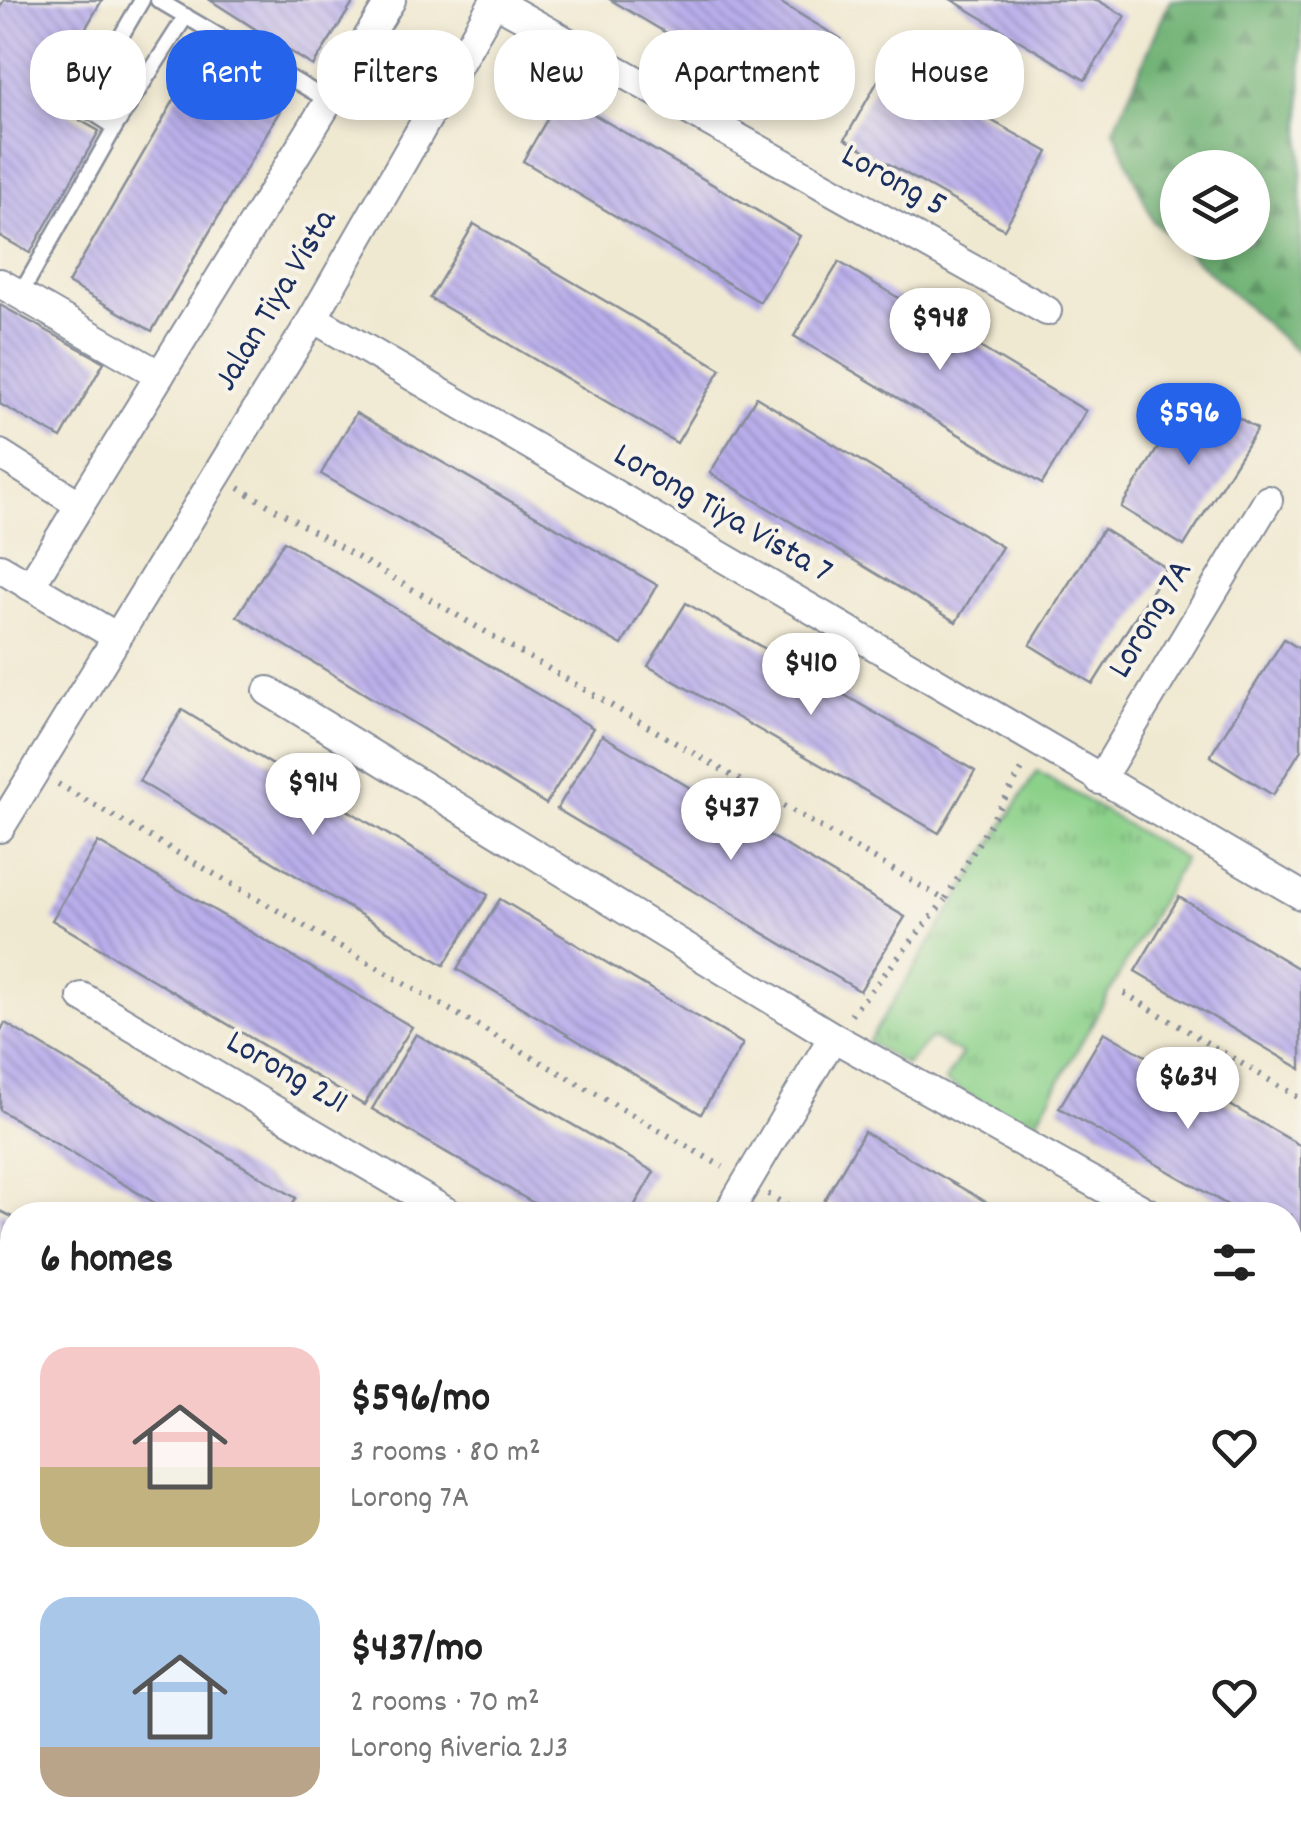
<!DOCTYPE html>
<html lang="en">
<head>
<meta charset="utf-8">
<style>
  :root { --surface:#fff; --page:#f6f6f6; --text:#222; --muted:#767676; --accent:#2563eb }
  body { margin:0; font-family:Dekko,sans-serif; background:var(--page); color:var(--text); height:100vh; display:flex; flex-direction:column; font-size:38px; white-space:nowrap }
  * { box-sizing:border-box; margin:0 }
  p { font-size:32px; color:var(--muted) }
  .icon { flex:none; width:55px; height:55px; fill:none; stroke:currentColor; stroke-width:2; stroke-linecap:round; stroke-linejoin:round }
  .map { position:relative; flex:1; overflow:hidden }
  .drawer { position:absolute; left:0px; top:1202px; width:1302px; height:642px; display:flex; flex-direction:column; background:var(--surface); border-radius:40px 40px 0 0; box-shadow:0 5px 15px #0003 }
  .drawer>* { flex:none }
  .banner { position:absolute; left:30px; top:30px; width:1242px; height:90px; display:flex; gap:20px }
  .tools { position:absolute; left:1160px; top:150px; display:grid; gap:20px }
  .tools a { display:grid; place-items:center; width:110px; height:110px; border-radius:50%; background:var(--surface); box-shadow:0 5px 15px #0003; font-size:50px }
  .price { position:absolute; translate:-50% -85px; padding:0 22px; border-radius:35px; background:#fff; color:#222; font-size:32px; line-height:65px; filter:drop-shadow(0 2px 5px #0008) }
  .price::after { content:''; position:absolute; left:50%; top:60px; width:30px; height:22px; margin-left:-15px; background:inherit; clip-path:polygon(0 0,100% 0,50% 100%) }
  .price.active { background:var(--accent); color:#fff }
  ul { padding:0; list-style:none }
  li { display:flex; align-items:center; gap:30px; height:250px; padding:0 40px }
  li span { display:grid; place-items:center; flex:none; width:280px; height:200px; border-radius:30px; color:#555 }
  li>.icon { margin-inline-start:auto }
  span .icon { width:120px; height:120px; fill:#fffc; stroke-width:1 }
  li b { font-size:42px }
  h2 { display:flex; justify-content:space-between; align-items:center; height:120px; padding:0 40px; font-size:42px }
  .tag { padding:0 35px; border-radius:40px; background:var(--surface); box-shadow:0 5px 15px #0003; font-size:35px; line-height:90px }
  .tag.active { background:var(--accent); color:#fff }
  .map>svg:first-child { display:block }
  .grass { fill:url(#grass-tufts); stroke:#548074; stroke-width:2.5 }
  .forest { fill:url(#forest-firs); stroke:#46716a; stroke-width:2.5; fill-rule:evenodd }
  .wetland { fill:url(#wetland-marsh); stroke:#548074; stroke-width:2.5 }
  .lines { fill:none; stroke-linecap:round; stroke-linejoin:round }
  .stream { stroke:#71a8e0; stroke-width:10 }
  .building { fill:url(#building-back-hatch) }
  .service-casing { stroke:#868c98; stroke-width:19 }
  .minor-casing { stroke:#868c98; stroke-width:32 }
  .path { stroke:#868c98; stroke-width:6; stroke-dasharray:2.5 8; stroke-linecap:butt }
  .service { stroke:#fff; stroke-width:14 }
  .minor { stroke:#fff; stroke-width:28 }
  .labels { text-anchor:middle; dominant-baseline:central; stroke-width:8; stroke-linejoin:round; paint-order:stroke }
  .street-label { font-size:35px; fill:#1b2f5e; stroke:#f7f3e8 }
</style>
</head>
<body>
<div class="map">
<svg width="1301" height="1843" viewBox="0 0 1301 1843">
  <defs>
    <pattern id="grass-tufts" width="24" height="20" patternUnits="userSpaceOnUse" patternTransform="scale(2.5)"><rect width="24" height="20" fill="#8cd18a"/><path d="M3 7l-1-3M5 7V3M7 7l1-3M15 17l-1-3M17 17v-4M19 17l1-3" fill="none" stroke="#72aa74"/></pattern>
    <pattern id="forest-firs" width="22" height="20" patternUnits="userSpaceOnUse" patternTransform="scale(2.5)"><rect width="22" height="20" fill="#71b376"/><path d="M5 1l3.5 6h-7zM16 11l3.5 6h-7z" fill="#5c9264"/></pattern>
    <pattern id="wetland-marsh" width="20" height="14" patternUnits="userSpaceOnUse" patternTransform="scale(2.5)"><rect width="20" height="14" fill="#8cd18a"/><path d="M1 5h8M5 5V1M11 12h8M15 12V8" fill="none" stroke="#72aa74"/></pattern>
    <pattern id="building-back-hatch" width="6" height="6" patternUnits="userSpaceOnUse" patternTransform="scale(2.5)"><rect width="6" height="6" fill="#b9aeeb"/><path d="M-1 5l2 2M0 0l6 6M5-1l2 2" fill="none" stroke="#968ec2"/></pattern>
  </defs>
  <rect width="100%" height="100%" fill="#f7f3e8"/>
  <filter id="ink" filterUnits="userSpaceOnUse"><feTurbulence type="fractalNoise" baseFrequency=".01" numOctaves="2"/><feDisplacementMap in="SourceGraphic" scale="20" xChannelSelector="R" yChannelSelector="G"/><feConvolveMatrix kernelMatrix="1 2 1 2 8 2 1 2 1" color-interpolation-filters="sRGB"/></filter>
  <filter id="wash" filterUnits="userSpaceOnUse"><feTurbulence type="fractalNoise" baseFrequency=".0048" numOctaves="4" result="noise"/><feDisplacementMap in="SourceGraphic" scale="40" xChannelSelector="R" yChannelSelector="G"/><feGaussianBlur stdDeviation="2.25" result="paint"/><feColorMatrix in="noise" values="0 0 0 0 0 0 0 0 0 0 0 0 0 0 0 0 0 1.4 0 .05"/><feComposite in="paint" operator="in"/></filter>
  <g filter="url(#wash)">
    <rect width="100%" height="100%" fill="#f0e9d2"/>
    <g class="grass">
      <polygon points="1037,771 1184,859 1031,1132 945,1081 962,1054 931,1038 906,1065 868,1042"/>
      <polygon points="10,1492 12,1493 12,1753 0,1744 0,1508"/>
      <polygon points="596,1832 606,1838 603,1843 138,1843 123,1833"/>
    </g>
    <path class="forest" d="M1170,0H1301V356L1153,221L1114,130ZM1178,168H1252V242H1178Z"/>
    <polygon class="wetland" points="0,1744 12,1753 12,1832 122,1833 137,1843 0,1843"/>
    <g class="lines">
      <g class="stream">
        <polyline points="1290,1581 1301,1574"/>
        <polyline points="872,1832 873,1843"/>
      </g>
    </g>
    <g id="blocks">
      <g class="building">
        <polygon points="4,0 102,0 44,100 99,131 30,253 0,236 0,7"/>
        <polygon points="210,0 355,0 313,66"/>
        <polygon points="611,0 776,0 841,39 797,111"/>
        <polygon points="952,0 1097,0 1125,16 1085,80"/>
        <polygon points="202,52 286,100 152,331 68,283"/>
        <polygon points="888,63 1048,152 1004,229 845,139"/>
        <polygon points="561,95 800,236 760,302 523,161"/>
        <polygon points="474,224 721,369 677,443 430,298"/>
        <polygon points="839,262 1086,411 1042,484 794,336"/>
        <polygon points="0,305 104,362 61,438 0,404"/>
        <polygon points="1194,390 1257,429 1184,546 1121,507"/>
        <polygon points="756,397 1002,547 956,622 710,473"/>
        <polygon points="356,413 657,585 622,645 321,474"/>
        <polygon points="1103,529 1166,568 1093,684 1030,645"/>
        <polygon points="284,541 593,728 546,804 237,616"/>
        <polygon points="686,603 975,771 939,833 648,666"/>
        <polygon points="1284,639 1301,650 1301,750 1273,795 1210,756"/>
        <polygon points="182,710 488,895 444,965 139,781"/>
        <polygon points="602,735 905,917 860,991 557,809"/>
        <polygon points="98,842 412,1027 364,1105 52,920"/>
        <polygon points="1179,897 1301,970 1301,1069 1135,971"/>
        <polygon points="500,899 743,1044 701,1114 457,969"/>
        <polygon points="5,1023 296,1198 286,1215 175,1215 0,1110 0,1032"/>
        <polygon points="1104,1032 1301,1146 1301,1247 1290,1241 1290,1215 1245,1215 1059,1108"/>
        <polygon points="416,1034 654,1172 629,1215 554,1215 372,1109"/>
        <polygon points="864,1132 1009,1215 850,1215 824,1201"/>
        <polygon points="0,1211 12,1217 12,1322 0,1315"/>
        <polygon points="1290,1376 1301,1382 1301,1474 1290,1468"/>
        <polygon points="1104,1832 1181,1832 1185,1843 1094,1843"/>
        <polygon points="1210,1832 1285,1832 1288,1843 1213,1843"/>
      </g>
    </g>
  </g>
  <g filter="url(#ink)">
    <use href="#blocks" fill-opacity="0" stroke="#868c98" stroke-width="2.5"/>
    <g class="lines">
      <g class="service-casing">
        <g id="service">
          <polyline points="158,0 329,101"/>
          <polyline points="115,127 81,105 142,0"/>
          <polyline points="20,295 115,127 186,16"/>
        </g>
      </g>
      <g class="minor-casing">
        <g id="minor">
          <polyline points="494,1 1047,311"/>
          <polyline points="0,283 160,375"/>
          <polyline points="313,318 1301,895"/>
          <polyline points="0,454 80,505"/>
          <polyline points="0,568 117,637"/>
          <polyline points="30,586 391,0"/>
          <polyline points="268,691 833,1037 1152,1215"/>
          <polyline points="1100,780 1268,500"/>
          <polyline points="0,828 313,318 495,0"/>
          <polyline points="82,997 452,1215"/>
          <polyline points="727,1215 833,1037"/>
          <polyline points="1290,1292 1301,1298"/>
          <polyline points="0,1415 12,1423"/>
          <polyline points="1294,1628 1301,1651"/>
          <polyline points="704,1832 729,1843"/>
          <polyline points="973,1843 990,1832"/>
        </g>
      </g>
      <g class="path">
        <polyline points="239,488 945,900 1024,766"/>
        <polyline points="58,784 723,1167"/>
        <polyline points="1124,993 1301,1099"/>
        <polyline points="851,1015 945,900"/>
        <polyline points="768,1194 803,1215"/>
      </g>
      <use href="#service" class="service"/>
      <use href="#minor" class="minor"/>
    </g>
  </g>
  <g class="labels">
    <g class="street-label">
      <text transform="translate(893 182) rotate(29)">Lorong 5</text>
      <text transform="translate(277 301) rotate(-59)">Jalan Tiya Vista</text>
      <text transform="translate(722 515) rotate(30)">Lorong Tiya Vista 7</text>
      <text transform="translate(1152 620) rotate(-59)">Lorong 7A</text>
      <text transform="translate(286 1074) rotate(30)">Lorong 2J1</text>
    </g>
  </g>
</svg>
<div class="tools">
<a><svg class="icon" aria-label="layers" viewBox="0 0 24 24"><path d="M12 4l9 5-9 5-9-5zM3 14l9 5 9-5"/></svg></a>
</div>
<b class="price" style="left:940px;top:373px">$948</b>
<b class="price active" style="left:1189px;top:468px">$596</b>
<b class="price" style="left:811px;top:718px">$410</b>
<b class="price" style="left:313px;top:838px">$914</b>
<b class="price" style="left:731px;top:863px">$437</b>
<b class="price" style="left:1188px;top:1132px">$634</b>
<div class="banner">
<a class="tag">Buy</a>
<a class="tag active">Rent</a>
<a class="tag">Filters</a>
<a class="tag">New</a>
<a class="tag">Apartment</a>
<a class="tag">House</a>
</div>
<section class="drawer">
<h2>6 homes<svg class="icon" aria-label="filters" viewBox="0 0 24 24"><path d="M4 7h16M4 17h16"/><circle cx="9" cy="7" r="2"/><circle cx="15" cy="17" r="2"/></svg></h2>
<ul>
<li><span style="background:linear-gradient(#f6c9c9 60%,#c2b280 0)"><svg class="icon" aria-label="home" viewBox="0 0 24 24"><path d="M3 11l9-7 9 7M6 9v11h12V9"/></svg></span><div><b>$596/mo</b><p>3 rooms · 80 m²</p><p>Lorong 7A</p></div><svg class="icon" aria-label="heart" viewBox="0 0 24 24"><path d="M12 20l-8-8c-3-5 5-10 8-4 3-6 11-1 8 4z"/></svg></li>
<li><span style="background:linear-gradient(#a9c7e8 75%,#b9a48a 0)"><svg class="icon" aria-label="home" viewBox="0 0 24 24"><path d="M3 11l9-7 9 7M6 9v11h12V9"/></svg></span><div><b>$437/mo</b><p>2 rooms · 70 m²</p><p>Lorong Riveria 2J3</p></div><svg class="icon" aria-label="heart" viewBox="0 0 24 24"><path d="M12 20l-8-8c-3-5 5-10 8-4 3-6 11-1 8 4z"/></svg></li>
</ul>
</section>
</div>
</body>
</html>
